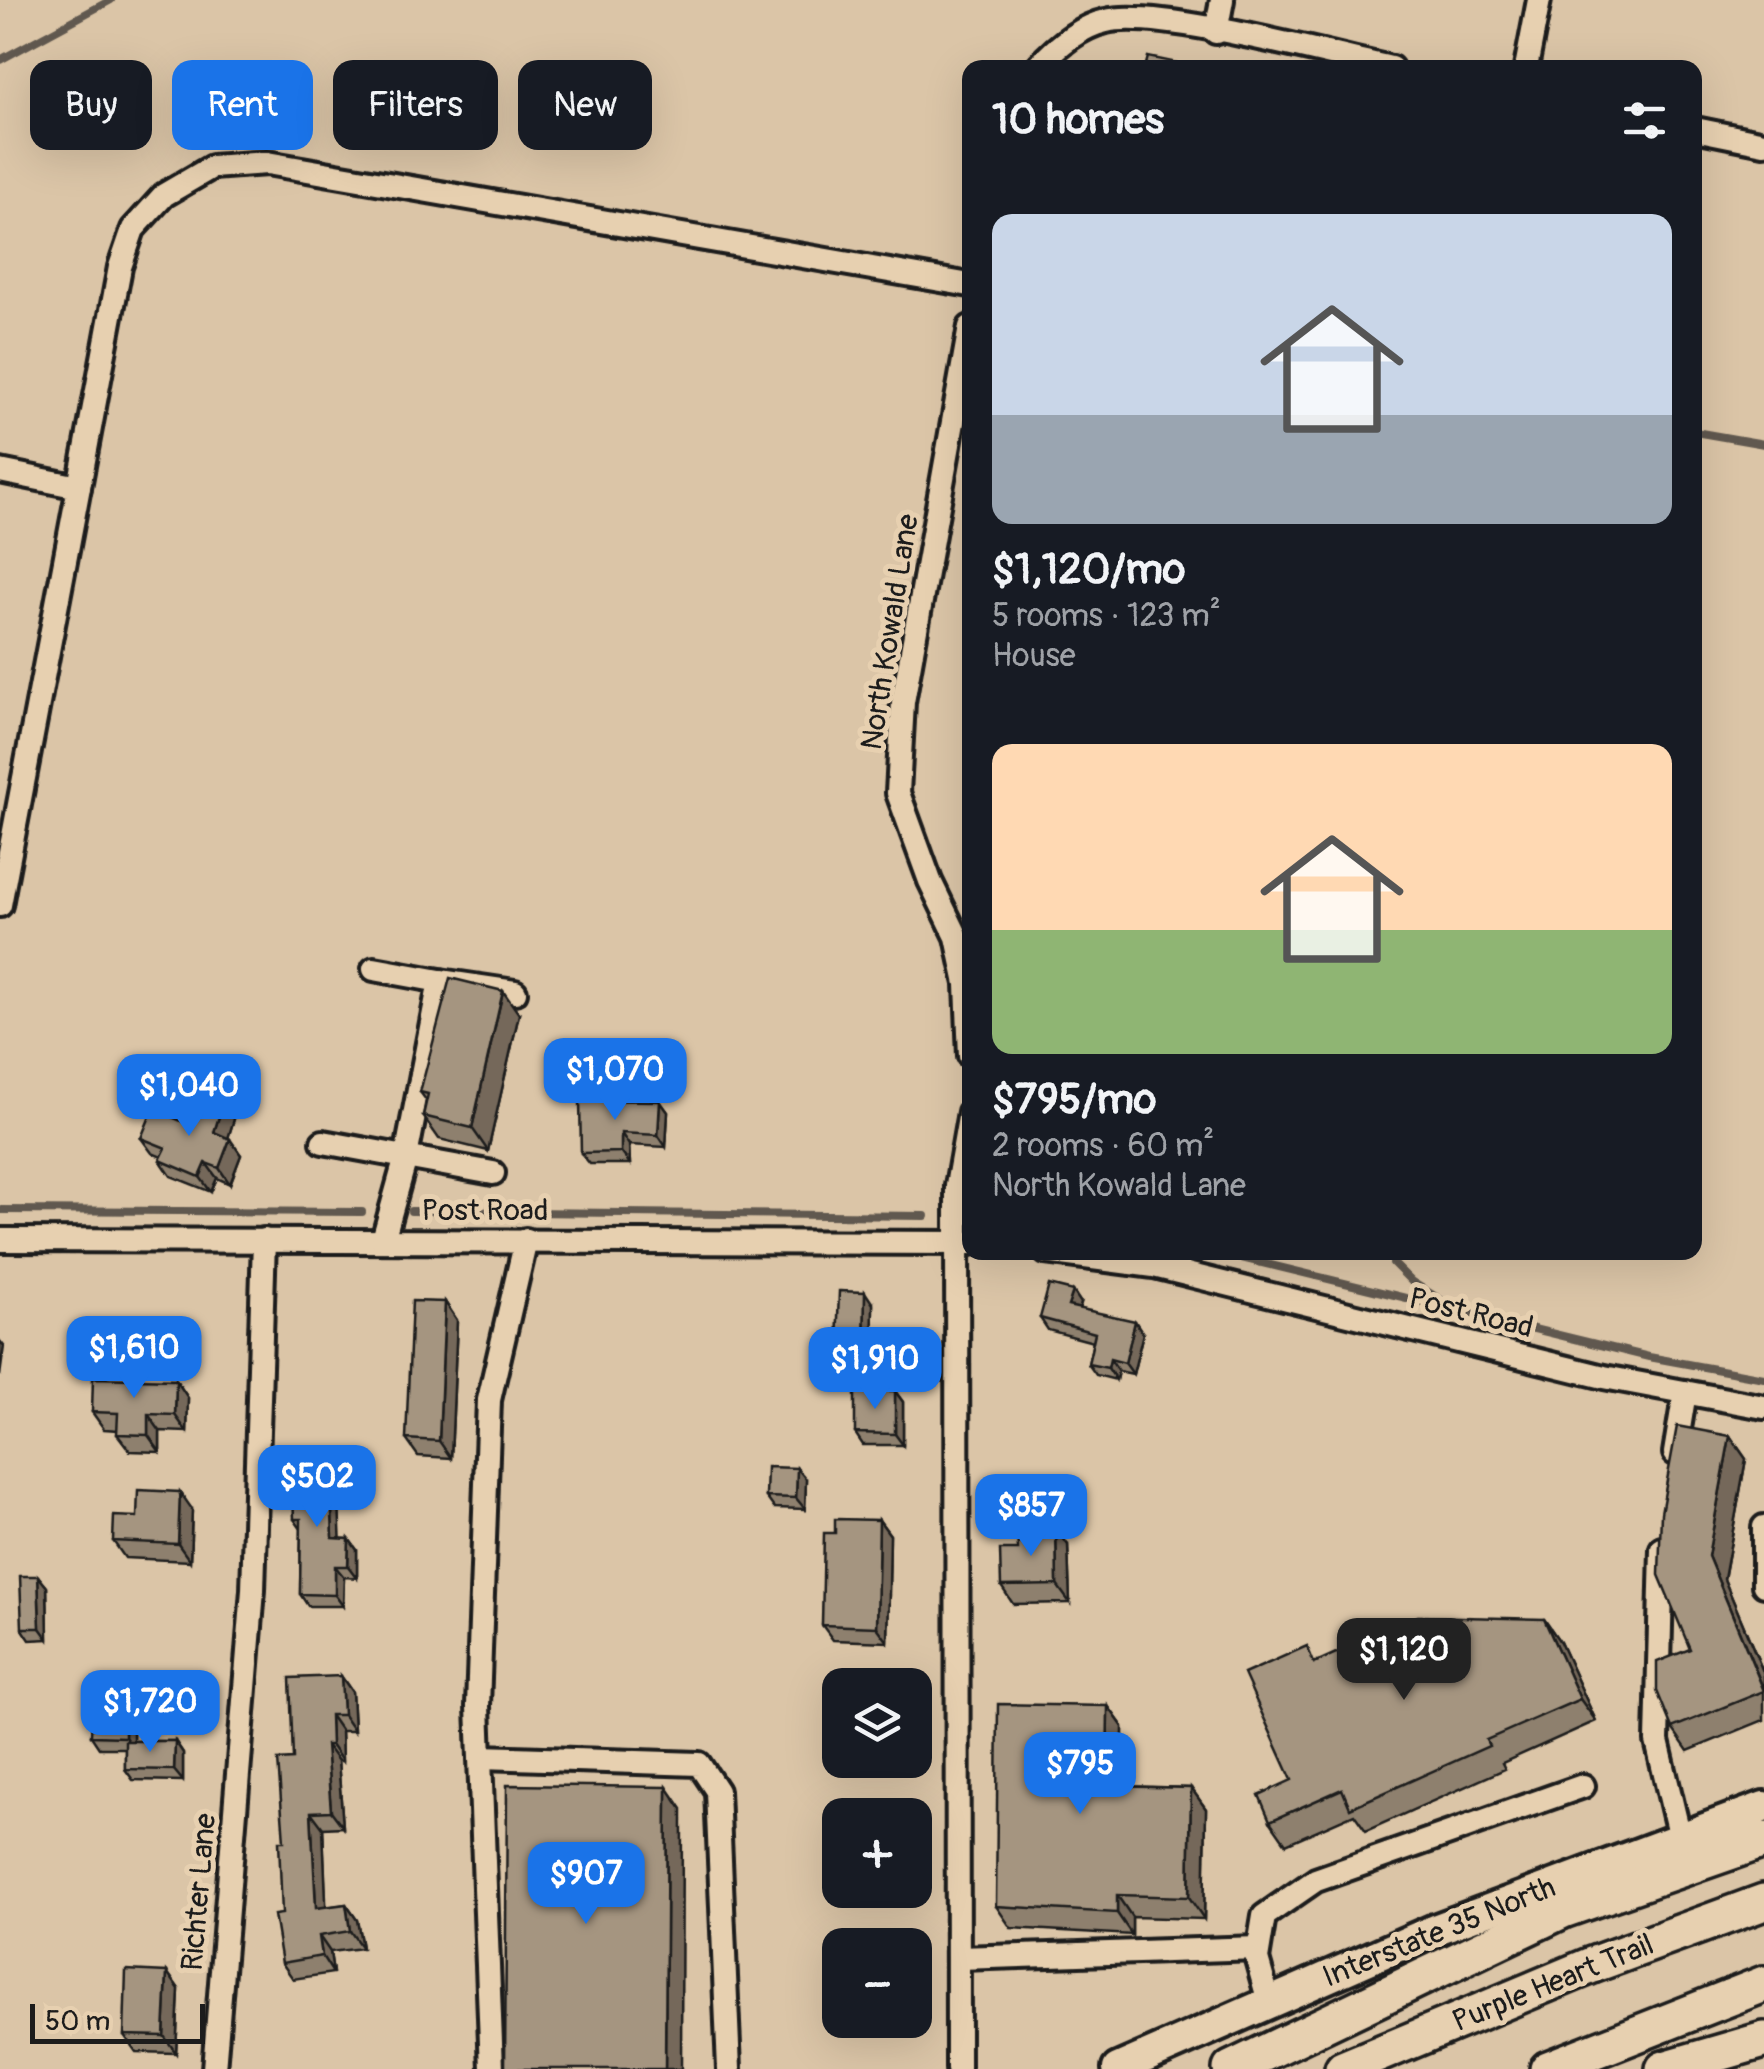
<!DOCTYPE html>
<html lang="en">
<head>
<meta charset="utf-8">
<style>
  :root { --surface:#171b24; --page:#20242c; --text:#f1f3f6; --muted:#9ea1a6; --accent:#1a73e8 }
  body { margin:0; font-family:Pangolin,sans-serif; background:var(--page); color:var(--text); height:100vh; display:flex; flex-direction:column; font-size:38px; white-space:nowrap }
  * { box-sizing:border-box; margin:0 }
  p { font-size:32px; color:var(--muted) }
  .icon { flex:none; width:55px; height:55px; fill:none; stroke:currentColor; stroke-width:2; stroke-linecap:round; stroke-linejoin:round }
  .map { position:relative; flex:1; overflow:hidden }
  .drawer { position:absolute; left:962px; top:60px; width:740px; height:1200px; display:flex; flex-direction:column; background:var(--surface); border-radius:20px; box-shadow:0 10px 40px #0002 }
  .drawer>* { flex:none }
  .banner { position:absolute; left:30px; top:60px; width:782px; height:90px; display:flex; gap:20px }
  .tools { position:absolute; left:822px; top:1668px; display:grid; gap:20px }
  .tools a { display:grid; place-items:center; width:110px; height:110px; border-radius:20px; background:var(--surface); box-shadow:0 10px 40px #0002; font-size:50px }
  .scale { position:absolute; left:30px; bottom:25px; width:175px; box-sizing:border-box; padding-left:10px; border:5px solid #1c1c1c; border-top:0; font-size:28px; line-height:35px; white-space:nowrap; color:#1c1c1c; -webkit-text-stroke:8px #e7d0b0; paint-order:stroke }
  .price { position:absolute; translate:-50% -85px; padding:0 22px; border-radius:20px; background:var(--accent); color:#fff; font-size:32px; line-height:65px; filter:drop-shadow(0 2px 5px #0008) }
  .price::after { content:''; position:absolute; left:50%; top:60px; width:30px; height:22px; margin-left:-15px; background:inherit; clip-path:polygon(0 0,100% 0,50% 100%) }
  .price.active { background:#222; color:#fff }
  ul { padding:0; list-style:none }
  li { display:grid; align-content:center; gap:20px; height:530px; padding:0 30px }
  li span { display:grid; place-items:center; height:310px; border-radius:20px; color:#555 }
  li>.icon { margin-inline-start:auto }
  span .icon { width:180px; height:180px; fill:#fffc; stroke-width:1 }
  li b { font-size:42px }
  h2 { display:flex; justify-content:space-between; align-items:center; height:120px; padding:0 30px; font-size:42px }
  .pill { padding:0 35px; border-radius:20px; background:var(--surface); box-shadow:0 10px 40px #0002; font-size:35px; line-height:90px }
  .pill.active { background:var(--accent); color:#fff }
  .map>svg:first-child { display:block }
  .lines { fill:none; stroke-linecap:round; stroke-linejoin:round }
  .stream { stroke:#61594f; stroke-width:8 }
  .minor-casing { stroke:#1c1c1c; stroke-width:30 }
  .major-casing { stroke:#1c1c1c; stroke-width:38 }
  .highway-casing { stroke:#1c1c1c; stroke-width:42 }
  .minor { stroke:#e7d0b0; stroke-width:22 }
  .major { stroke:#e7d0b0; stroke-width:30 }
  .highway { stroke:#e7d0b0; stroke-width:35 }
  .wall { fill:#8e806e; stroke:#1c1c1c; stroke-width:2.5 }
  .shaded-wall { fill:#74685a; stroke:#1c1c1c; stroke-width:2.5 }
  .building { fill:#a59580; stroke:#1c1c1c; stroke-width:2.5 }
  .labels { text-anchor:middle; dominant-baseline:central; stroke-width:10; stroke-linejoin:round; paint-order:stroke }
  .street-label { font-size:30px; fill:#1c1c1c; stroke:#e7d0b0 }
</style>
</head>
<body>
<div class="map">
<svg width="1764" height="2069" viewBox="0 0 1764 2069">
  <rect width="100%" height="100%" fill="#dbc5a7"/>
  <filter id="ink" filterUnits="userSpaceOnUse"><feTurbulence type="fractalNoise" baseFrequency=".01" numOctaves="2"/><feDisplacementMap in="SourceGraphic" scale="20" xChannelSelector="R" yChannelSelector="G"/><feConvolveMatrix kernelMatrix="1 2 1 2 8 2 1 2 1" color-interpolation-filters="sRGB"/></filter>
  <g filter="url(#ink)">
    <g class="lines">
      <g class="stream">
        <polyline points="0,60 111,0"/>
        <polyline points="1695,432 1764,444"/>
        <polyline points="0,1210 362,1212"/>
        <polyline points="411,1211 925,1216"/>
        <polyline points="1217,1252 1649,1357 1764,1378"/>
        <polyline points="1396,1252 1393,1263 1412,1282 1457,1310"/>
      </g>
      <g class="minor-casing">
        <g id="minor">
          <polyline points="1216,32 1222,0"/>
          <path d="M1037,68C1055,48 1079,27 1106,21C1157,8 1330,55 1391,68"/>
          <polyline points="1526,68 1539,0"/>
          <polyline points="1695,129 1764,143"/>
          <polyline points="970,327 903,702 898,793 930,881 957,937 967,984 970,1056"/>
          <polyline points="0,471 79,487 0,905"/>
          <polyline points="79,487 120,267 133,229 164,195 212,167 267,163 970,285"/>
          <polyline points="374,969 440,981"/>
          <polyline points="323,1142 493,1173"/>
          <polyline points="0,1240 970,1243"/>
          <polyline points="383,1240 406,1157 440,981 515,992"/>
          <polyline points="1046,1252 1154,1266 1604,1377 1764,1407"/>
          <polyline points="1675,1453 1685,1392"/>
          <polyline points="1764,1527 1764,1585"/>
          <polyline points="1662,1549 1657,1741 1680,1838"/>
          <polyline points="480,1757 699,1764 717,1791 729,2069"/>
          <polyline points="959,1958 1258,1948"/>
          <polyline points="1269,2002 1257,1959 1264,1916 1316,1880 1583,1786"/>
          <polyline points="214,2069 253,1590 264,1240"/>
          <polyline points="492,2069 478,1706 489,1400 526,1240"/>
          <polyline points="958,2069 957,1186 970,1112"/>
        </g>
      </g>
      <g class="major-casing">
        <polyline id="major" points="1118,2069 1437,1929 1764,1807"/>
      </g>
      <g class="highway-casing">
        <g id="highway">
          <polyline points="1231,2069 1563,1910 1764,1840"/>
          <polyline points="1343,2069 1592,1965 1764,1902"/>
          <polyline points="1548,2069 1764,1984"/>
          <polyline points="1664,2069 1764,2040"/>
        </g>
      </g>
      <use href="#minor" class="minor"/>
      <use href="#major" class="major"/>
      <use href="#highway" class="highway"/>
    </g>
    <g class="wall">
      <polygon points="519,1014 488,1151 439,1139 423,1116 426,1100 420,1092"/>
      <polygon points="660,1101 668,1112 666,1147 629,1145 630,1164 590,1164 581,1153"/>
      <polygon points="223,1104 234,1119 228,1138 241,1155 230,1184 217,1178 211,1192 171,1176 160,1160 162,1157 152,1153 141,1138 193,1126"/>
      <polygon points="445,1302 457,1320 451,1458 418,1456 406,1439"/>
      <polygon points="1081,1303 1079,1308 1143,1333 1133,1374 1118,1371 1116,1380 1096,1375 1088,1364 1093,1342 1048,1330 1040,1318"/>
      <polygon points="873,1304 872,1358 845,1358 837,1346"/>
      <polygon points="176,1380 188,1398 187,1432 160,1431 160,1452 130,1451 117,1434 118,1430 104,1429 92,1412"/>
      <polygon points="895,1391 903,1402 903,1445 863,1445 855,1433"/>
      <polygon points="1730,1436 1746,1459 1724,1579 1764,1674 1764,1720 1688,1751 1672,1728 1690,1649"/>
      <polygon points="330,1464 338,1475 340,1539 349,1539 357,1550 357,1578 344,1577 343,1606 308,1606 300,1594 301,1529 294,1519"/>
      <polygon points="806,1479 805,1509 774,1508 766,1497"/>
      <polygon points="192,1509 190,1561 125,1558 113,1541 137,1517"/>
      <polygon points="879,1520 890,1535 888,1642 833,1640 822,1625 835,1533"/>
      <polygon points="1068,1545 1070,1603 1013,1604 1001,1586 1018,1550"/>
      <polygon points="38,1576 47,1587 48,1639 30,1640 22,1628"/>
      <polygon points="1544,1619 1560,1642 1596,1721 1502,1763 1505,1769 1366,1831 1354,1814 1286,1844 1270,1821 1292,1780 1317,1661"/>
      <polygon points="341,1676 352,1692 354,1731 341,1731 342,1761 338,1761 343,1827 323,1828 326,1907 346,1904 357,1920 362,1948 330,1952 333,1973 293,1979 282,1963 284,1841 293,1759"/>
      <polygon points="1108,1706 1123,1727 1122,1786 1191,1788 1206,1809 1204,1919 1132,1917 1132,1935 1011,1928 996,1906"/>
      <polygon points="125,1715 133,1727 133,1741 175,1741 183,1753 183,1781 133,1780 125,1769 125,1748 99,1748 91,1736"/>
      <polygon points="167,1972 179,1989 176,2053 136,2052 124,2035"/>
    </g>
    <g class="shaded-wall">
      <polygon points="503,991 519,1014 488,1151 472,1128"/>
      <polygon points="660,1101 668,1112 666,1147 658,1135"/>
      <polygon points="223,1104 234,1119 225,1148 214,1132"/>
      <polygon points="621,1133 629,1145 630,1164 621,1152"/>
      <polygon points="230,1139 241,1155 230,1184 219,1168"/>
      <polygon points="206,1163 217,1178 211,1192 200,1177"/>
      <polygon points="1073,1291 1081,1303 1077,1317 1068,1306"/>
      <polygon points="865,1292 873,1304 872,1358 864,1347"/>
      <polygon points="445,1302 457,1320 451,1458 439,1441"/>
      <polygon points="1135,1321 1143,1333 1133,1374 1125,1363"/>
      <polygon points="0,1341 4,1346 0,1376"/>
      <polygon points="1110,1359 1118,1371 1116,1380 1108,1368"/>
      <polygon points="176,1380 188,1398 187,1432 175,1415"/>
      <polygon points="895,1391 903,1402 903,1445 895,1434"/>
      <polygon points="148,1414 160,1431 160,1452 148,1435"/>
      <polygon points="1730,1436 1746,1459 1724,1579 1764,1674 1764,1690 1708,1556"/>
      <polygon points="330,1464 338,1475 341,1550 333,1538"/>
      <polygon points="797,1468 806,1479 805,1509 796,1498"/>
      <polygon points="180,1492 192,1509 190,1561 178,1544"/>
      <polygon points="879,1520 890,1535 888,1642 877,1627"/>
      <polygon points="1056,1528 1068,1545 1070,1603 1057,1585"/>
      <polygon points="349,1539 357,1550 357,1578 348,1566"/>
      <polygon points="335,1566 344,1577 343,1606 335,1595"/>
      <polygon points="38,1576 47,1587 48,1639 40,1628"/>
      <polygon points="1544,1619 1560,1642 1596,1721 1580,1699"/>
      <polygon points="341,1676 352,1692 354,1731 343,1715"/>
      <polygon points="1108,1706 1123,1727 1122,1808 1107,1786"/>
      <polygon points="125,1715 133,1727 133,1748 125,1737"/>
      <polygon points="330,1715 341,1731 342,1761 331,1745"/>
      <polygon points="175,1741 183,1753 183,1781 174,1770"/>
      <polygon points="326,1745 338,1761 343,1827 331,1811"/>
      <polygon points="667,1787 682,1809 681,2069 665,2069"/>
      <polygon points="1191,1788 1206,1809 1204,1919 1189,1897"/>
      <polygon points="311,1812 323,1828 327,1925 316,1908"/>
      <polygon points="1117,1895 1132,1917 1132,1935 1117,1913"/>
      <polygon points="346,1904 357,1920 362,1948 350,1931"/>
      <polygon points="319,1936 330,1952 333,1973 322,1956"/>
      <polygon points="167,1972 179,1989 176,2053 164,2036"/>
    </g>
    <g class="building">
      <polygon points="1148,57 1191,66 1190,68 1145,68"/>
      <polygon points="450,978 503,991 472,1128 423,1116 428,1094 420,1092"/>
      <polygon points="203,1097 223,1104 214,1132 230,1139 219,1168 206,1163 200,1177 160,1160 166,1148 141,1138 153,1109 193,1126"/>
      <polygon points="580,1100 660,1101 658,1135 621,1133 621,1152 581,1153"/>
      <polygon points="1049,1285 1073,1291 1068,1306 1135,1321 1125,1363 1110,1359 1108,1368 1088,1364 1095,1333 1040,1318"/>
      <polygon points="839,1291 865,1292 864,1347 837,1346"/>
      <polygon points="412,1301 445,1302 439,1441 406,1439"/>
      <polygon points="93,1378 176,1380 175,1415 148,1414 148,1435 117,1434 118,1413 92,1412"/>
      <polygon points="855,1390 895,1391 895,1434 855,1433"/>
      <polygon points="1677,1426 1730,1436 1708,1556 1764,1691 1672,1728 1657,1691 1657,1662 1690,1649 1659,1575 1661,1513"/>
      <polygon points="330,1464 333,1538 349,1539 348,1566 335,1566 335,1595 300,1594 301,1519 294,1519 292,1465"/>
      <polygon points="767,1467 797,1468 796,1498 766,1497"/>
      <polygon points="138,1490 180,1492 178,1544 113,1541 114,1516 137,1517"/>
      <polygon points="835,1519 879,1520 877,1627 822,1625 824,1533 835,1533"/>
      <polygon points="1056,1528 1057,1585 1001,1586 1000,1550 1018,1550 1017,1529"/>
      <polygon points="20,1576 38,1576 40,1628 22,1628"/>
      <polygon points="1418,1616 1544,1619 1580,1699 1486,1740 1489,1746 1350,1808 1342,1789 1270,1821 1259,1795 1292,1780 1244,1674 1307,1646 1314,1663"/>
      <polygon points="341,1676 343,1715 330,1715 331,1745 326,1745 331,1811 311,1812 316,1908 346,1904 350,1931 319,1936 322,1956 282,1963 274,1915 282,1914 279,1841 284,1841 278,1760 293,1759 290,1678"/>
      <polygon points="998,1704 1108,1706 1107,1786 1191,1788 1189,1897 1117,1895 1117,1913 996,1906"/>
      <polygon points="92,1714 125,1715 125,1737 91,1736"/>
      <polygon points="125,1741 175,1741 174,1770 125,1769"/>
      <polygon points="507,1785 667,1787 665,2069 505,2069"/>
      <polygon points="126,1970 167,1972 164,2036 124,2035"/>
    </g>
  </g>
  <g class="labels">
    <g class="street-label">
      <text transform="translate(890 632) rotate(-81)">North Kowald Lane</text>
      <text x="485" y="1210">Post Road</text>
      <text transform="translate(1471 1313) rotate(14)">Post Road</text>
      <text transform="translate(199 1892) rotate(-85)">Richter Lane</text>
      <text transform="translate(1439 1932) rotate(-22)">Interstate 35 North</text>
      <text transform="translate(1553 1983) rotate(-22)">Purple Heart Trail</text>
    </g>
  </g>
</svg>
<div class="tools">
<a><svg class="icon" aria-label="layers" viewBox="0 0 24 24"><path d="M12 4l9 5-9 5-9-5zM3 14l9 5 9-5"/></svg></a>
<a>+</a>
<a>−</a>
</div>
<div class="scale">50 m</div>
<b class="price" style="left:615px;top:1123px">$1,070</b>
<b class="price" style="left:189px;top:1139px">$1,040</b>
<b class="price" style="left:134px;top:1401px">$1,610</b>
<b class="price" style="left:875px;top:1412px">$1,910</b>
<b class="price" style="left:317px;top:1530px">$502</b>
<b class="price" style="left:1031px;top:1559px">$857</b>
<b class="price active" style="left:1404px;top:1703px">$1,120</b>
<b class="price" style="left:150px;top:1755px">$1,720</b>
<b class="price" style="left:1080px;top:1817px">$795</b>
<b class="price" style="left:586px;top:1927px">$907</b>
<div class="banner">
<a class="pill">Buy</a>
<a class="pill active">Rent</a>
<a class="pill">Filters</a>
<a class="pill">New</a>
</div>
<section class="drawer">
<h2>10 homes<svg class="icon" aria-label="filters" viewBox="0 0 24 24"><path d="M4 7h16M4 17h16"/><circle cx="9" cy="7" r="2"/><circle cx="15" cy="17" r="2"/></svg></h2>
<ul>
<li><span style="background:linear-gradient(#c9d6e8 65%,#9aa5b1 0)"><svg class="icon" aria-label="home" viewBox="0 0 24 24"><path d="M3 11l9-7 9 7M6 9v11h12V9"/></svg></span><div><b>$1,120/mo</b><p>5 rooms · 123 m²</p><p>House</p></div></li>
<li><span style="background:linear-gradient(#ffd9b3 60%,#8fb573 0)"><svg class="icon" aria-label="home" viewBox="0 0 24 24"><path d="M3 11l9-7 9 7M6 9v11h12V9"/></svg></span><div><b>$795/mo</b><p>2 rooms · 60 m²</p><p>North Kowald Lane</p></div></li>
</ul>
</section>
</div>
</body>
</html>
